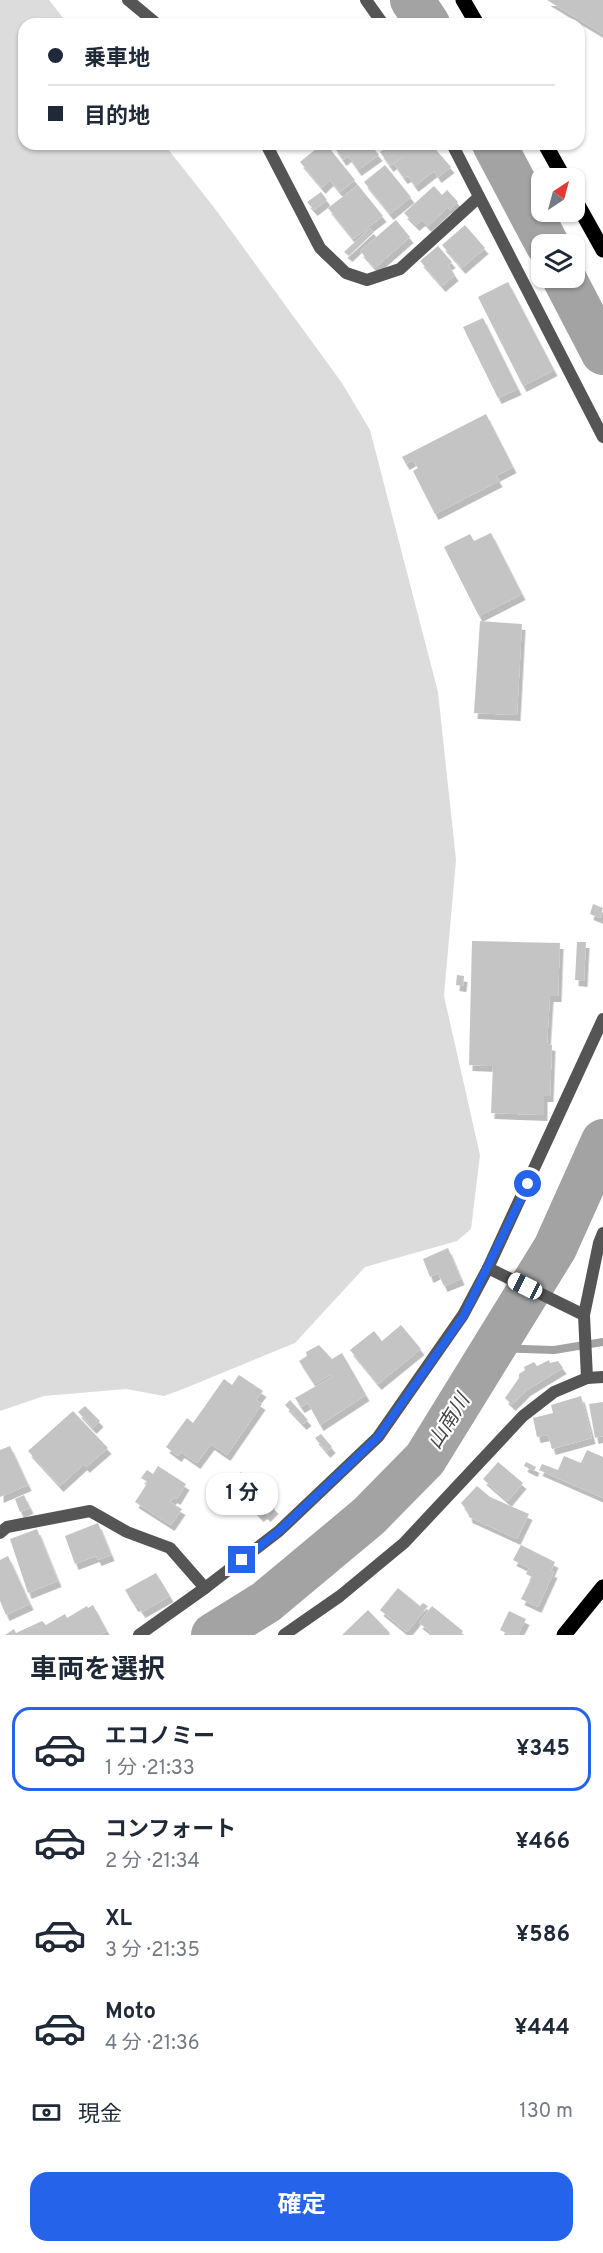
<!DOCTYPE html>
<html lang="ja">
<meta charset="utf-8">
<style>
:root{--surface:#fff;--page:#f2f2f3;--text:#1f2937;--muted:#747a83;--line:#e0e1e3;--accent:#2563eb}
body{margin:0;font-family:Overpass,"Noto Sans JP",sans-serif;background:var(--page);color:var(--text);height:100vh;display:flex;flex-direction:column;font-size:22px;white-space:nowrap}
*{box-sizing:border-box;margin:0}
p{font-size:20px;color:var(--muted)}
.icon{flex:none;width:33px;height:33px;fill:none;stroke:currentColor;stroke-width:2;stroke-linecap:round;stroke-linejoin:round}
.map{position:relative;height:1635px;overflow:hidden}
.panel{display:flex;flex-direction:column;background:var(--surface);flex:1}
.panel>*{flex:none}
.top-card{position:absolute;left:18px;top:18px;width:567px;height:132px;border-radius:18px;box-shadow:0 2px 4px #0004;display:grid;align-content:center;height:132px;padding:0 30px;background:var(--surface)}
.needle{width:39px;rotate:36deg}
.fabs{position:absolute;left:531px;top:168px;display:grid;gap:12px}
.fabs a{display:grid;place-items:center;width:54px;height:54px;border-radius:12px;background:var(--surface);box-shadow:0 2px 4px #0004;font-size:30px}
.end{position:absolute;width:27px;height:27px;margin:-14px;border:8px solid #2563eb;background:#fff;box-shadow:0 0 0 3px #fff}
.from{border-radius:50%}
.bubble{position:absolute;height:42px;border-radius:18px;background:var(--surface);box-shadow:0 2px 4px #0004;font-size:20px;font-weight:700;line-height:42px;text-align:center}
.car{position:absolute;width:18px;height:36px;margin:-18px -9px;border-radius:8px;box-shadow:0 0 4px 2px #0007;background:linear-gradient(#fff 24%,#345 0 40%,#fff 0 76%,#345 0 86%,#fff 0)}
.top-card b{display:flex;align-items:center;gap:21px;height:57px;font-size:22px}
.top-card b+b{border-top:2px solid var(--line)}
.top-card i{width:15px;height:15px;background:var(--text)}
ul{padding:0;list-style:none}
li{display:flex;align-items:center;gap:18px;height:84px;margin:0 12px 9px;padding:0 18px;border:3px solid transparent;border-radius:18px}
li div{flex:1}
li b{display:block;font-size:22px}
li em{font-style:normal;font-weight:700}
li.on{border-color:var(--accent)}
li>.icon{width:54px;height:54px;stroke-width:1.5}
h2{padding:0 30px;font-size:27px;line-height:72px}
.pay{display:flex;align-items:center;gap:15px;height:66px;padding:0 30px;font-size:22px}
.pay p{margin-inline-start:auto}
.button{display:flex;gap:12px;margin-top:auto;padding:12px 30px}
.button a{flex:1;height:69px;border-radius:18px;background:var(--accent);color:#fff;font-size:24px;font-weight:700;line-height:69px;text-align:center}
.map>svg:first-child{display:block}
.green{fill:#dcdcdc}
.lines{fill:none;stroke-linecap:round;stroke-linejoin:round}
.stream{stroke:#a3a3a3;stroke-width:8}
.river{stroke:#a3a3a3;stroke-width:44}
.building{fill:#c4c4c4;filter:url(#shadow)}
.street{stroke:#555;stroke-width:12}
.primary{stroke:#000;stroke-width:15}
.route{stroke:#2563eb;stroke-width:8}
.labels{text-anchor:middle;stroke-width:4.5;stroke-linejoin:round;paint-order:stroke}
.water-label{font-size:20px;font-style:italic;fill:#444;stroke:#fff}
</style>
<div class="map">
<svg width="603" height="1635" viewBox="0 0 603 1635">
<defs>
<filter id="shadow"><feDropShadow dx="3.5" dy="6" stdDeviation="0" flood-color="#0004"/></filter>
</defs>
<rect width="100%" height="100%" fill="#fff"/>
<polygon class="green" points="0,0 49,0 68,24 24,24 24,144 164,144 216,210 342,383 370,430 438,692 456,860 444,996 480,1155 471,1229 457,1241 365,1267 295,1343 183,1389 164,1396 126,1389 44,1396 0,1411"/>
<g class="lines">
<polyline class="stream" points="494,1348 554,1350 603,1342"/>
<g class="river">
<polyline points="412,0 428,24"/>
<polyline points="494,144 547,244"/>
<polyline points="564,278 603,353"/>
<polyline points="213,1635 266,1602 369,1516 425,1459 555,1248 603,1141"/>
</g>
</g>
<g class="building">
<polygon points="547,0 603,0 603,34"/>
<polygon points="322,144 326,144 355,180 340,192 330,180 322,188 300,162"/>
<polygon points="338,144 370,144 379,155 358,170 348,156 343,160 334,147"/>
<polygon points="391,144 431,144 451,167 438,177 434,171 415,186 408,176 404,178 394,164 406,154 390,166 380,152"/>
<polygon points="385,165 411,197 390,214 364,182"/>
<polygon points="358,185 383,216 353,239 328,208"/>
<polygon points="434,186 442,195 447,190 458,202 450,210 448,207 428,226 422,220 416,225 404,213"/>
<polygon points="321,192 327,200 314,210 307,202"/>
<polygon points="396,220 410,237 375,268 360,251"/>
<polygon points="465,225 485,248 462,268 442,245"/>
<polygon points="370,228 374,232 349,256 344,252"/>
<polygon points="438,246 452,262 448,265 455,275 442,286 420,261"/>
<polygon points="508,282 554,370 523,386 478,297"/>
<polygon points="483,318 518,389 498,398 463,327"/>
<polygon points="486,414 513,467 496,476 499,481 435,514 413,471 418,468 413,460 406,464 402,457"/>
<polygon points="491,533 522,594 479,616 444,547 470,534 474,541"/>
<polygon points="480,621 522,624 517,715 474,713"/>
<polygon points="593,904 603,908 600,918 590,914"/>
<polygon points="472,941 560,943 558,996 550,996 547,1044 552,1045 550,1096 544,1096 544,1115 491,1113 493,1066 469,1065"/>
<polygon points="577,942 586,942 584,981 575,980"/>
<polygon points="457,975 464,976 463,986 456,985"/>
<polygon points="448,1248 461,1279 444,1286 438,1273 430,1277 423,1259"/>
<polygon points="401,1325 421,1349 378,1384 350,1350 374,1331 382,1341"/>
<polygon points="319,1345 332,1359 342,1353 366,1395 320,1425 308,1403 301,1407 295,1398 332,1377 330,1375 314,1384 299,1361 307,1356 306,1352"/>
<polygon points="549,1360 550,1363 558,1361 563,1368 527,1390 512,1405 505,1398 519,1378 519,1374 525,1370 524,1367 534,1362 537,1366"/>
<polygon points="239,1375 263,1391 256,1400 262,1404 227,1455 211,1444 197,1463 181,1452 178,1456 166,1447 187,1418 193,1423 224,1379 232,1385"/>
<polygon points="581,1396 592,1438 552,1449 548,1435 537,1437 533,1418 553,1413 551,1405"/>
<polygon points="290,1400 308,1420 303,1424 285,1405"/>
<polygon points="603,1402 603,1436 595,1438 589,1404"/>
<polygon points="85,1406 100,1421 93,1428 78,1412"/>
<polygon points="73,1411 108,1448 86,1467 84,1464 60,1486 28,1451"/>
<polygon points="321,1434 332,1447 327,1452 315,1438"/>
<polygon points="10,1446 28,1485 0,1497 0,1450"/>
<polygon points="587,1450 603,1457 603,1498 539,1470 542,1464 558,1470 564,1456 581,1463"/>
<polygon points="498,1462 523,1483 508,1501 483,1479"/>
<polygon points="526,1462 536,1467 534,1471 524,1466"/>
<polygon points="158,1466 186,1484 177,1499 174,1497 170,1502 182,1509 171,1525 135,1502 148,1482 141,1478 147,1470 153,1474"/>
<polygon points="241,1472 275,1508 267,1516 264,1513 260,1516 229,1483"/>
<polygon points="477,1486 490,1497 529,1514 517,1539 469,1517 468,1512 461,1503"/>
<polygon points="24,1495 30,1508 20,1512 15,1499"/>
<polygon points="98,1523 111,1555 98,1560 96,1556 75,1564 65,1536"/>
<polygon points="37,1529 58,1581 28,1593 10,1539"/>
<polygon points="521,1545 555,1562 551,1571 554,1572 538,1607 521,1599 532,1577 526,1574 529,1568 513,1560"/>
<polygon points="8,1556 30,1604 6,1615 0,1601 0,1560"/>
<polygon points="156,1573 170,1596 142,1612 137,1605 135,1606 125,1590"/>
<polygon points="398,1588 420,1606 423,1603 428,1606 407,1632 380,1610"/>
<polygon points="93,1605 107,1631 100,1635 5,1635 14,1629 16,1633 42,1621 46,1625 65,1614 67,1618 87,1606 88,1608"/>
<polygon points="432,1606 463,1631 460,1635 429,1635 431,1632 419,1623"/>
<polygon points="368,1610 390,1633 388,1635 342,1635"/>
<polygon points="509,1611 526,1619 518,1635 510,1635 500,1630"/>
</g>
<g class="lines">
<g class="street">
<polyline points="128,0 157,24"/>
<polyline points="366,0 383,24"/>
<polyline points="266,144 320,248 346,273 367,280 400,269 479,197"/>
<polyline points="452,144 603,437"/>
<polyline points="488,1268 584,1315"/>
<polyline points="587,1378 603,1377"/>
<polyline points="0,1533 7,1527 90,1511 127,1532 170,1548 205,1588"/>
<polyline points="139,1635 205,1588 279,1531 378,1437 463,1315 488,1268 603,1019"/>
<polyline points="284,1635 340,1596 404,1543 523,1416 554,1392 587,1378 584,1315 599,1243 603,1233"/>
</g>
<g class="primary">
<polyline points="463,0 477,24"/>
<polyline points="545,144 564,178"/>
<polyline points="574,198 603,250"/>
<polyline points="564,1635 603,1587"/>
</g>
</g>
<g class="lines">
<polyline class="route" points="242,1560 279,1531 378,1437 464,1315 528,1184"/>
</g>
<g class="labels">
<g class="water-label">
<text transform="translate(448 1421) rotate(-58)" y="7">山南川</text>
</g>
</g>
</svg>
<div class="fabs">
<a><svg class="needle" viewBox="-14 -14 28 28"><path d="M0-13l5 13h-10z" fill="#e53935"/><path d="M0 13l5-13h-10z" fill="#747a83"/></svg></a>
<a><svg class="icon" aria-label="layers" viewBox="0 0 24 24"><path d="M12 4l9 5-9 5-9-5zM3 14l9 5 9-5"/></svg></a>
</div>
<i class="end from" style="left:528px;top:1184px"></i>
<i class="end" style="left:242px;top:1560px"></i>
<div class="bubble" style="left:206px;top:1473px;width:72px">1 分</div>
<i class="car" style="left:525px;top:1286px;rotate:297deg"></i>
<div class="top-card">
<b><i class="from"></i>乗車地</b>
<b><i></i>目的地</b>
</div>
</div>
<section class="panel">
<h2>車両を選択</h2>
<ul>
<li class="on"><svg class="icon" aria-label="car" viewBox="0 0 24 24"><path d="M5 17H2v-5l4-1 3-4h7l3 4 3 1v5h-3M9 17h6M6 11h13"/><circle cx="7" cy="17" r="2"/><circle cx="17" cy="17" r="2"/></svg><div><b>エコノミー</b><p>1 分 · 21:33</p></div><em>¥345</em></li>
<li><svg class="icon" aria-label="car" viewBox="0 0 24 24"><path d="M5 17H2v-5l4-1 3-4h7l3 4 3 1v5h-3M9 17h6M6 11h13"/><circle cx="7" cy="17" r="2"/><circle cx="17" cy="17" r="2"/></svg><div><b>コンフォート</b><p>2 分 · 21:34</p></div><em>¥466</em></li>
<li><svg class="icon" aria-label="car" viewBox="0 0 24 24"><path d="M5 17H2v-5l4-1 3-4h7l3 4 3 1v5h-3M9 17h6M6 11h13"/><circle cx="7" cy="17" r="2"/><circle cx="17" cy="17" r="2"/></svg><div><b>XL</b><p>3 分 · 21:35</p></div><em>¥586</em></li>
<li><svg class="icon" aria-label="car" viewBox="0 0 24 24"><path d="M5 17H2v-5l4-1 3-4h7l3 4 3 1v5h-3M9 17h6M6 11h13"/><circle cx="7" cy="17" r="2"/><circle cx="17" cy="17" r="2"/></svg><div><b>Moto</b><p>4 分 · 21:36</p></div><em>¥444</em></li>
</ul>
<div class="pay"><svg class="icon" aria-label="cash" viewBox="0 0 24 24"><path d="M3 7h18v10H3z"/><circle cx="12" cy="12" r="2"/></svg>現金<p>130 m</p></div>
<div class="button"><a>確定</a></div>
</section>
